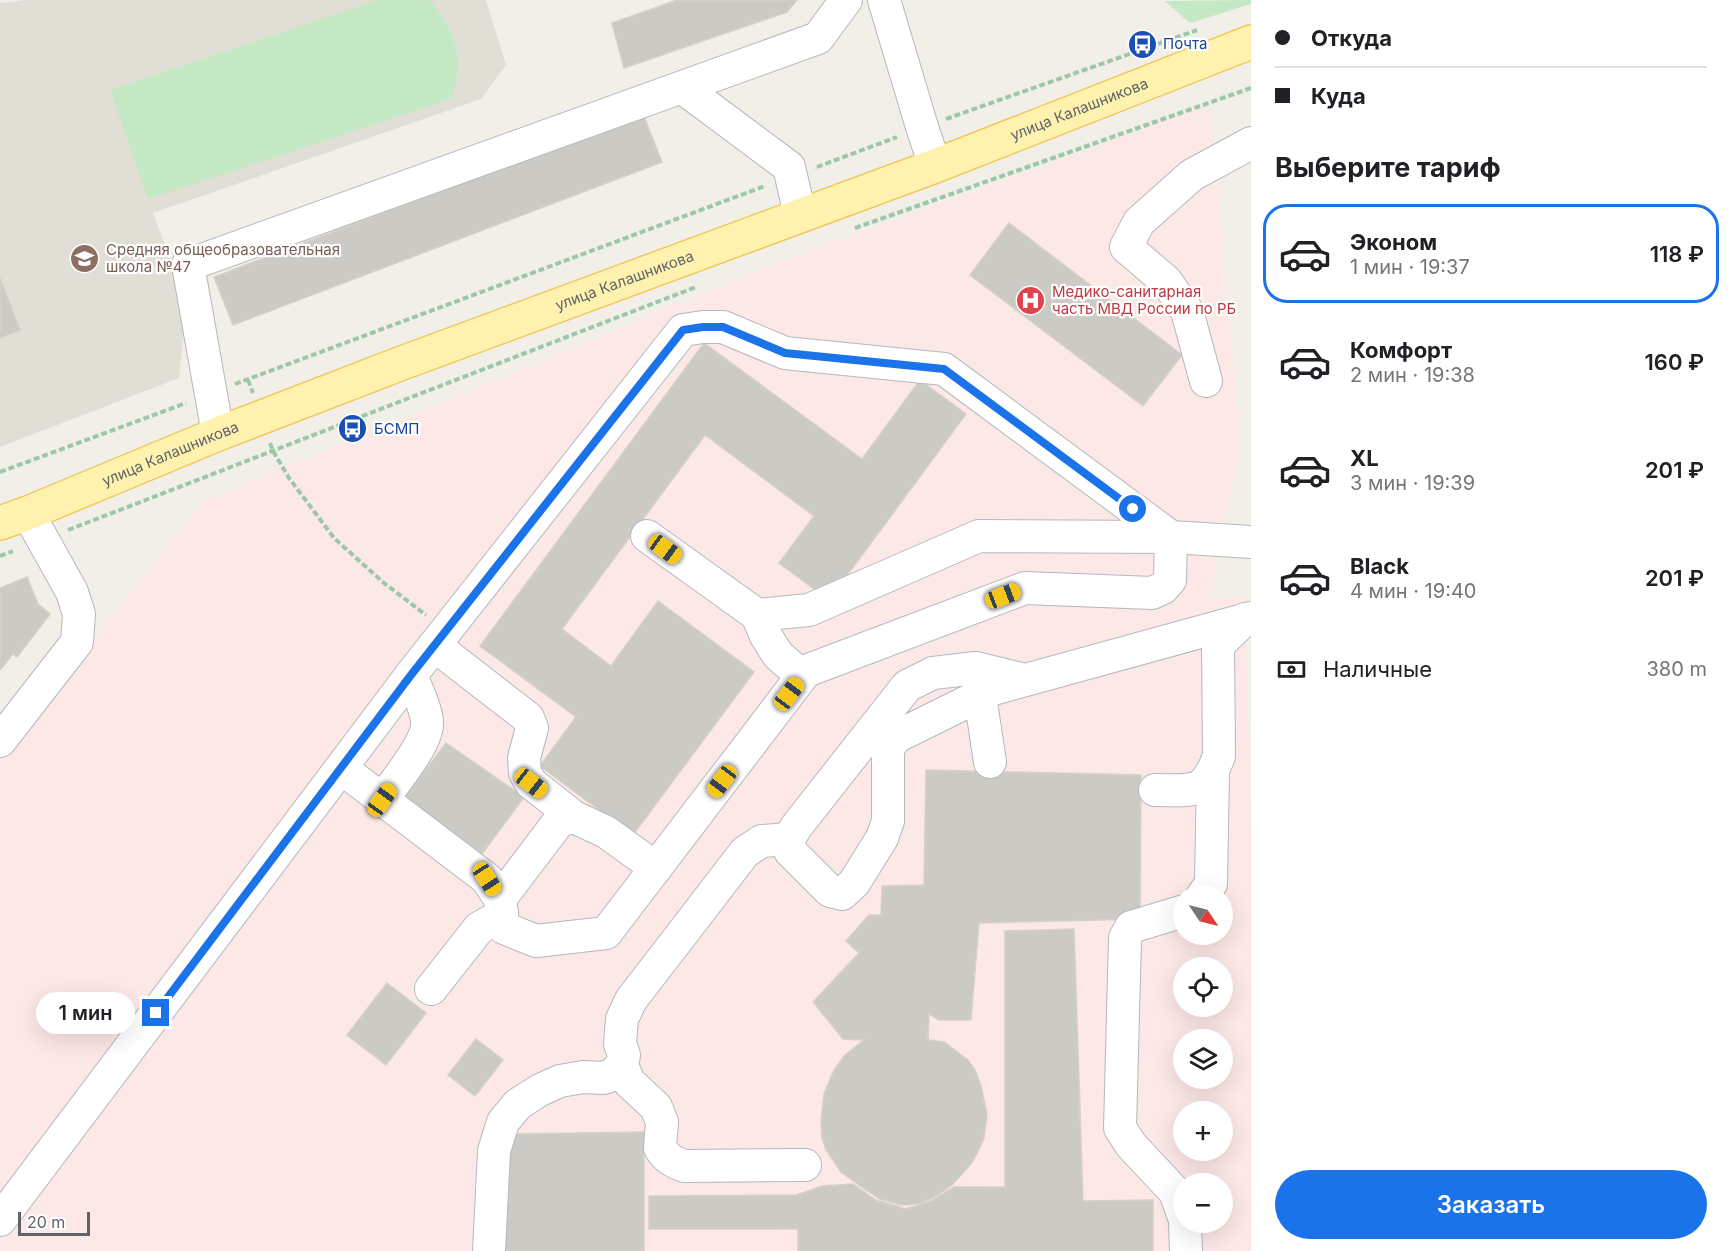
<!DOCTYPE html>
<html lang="ru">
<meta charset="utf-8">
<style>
:root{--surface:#fff;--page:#f2f2f2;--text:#202124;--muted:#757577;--line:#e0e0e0;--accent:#1a73e8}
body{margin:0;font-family:Inter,sans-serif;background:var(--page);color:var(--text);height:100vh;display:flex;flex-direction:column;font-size:22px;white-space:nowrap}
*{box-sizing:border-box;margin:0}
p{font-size:20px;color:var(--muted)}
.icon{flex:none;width:33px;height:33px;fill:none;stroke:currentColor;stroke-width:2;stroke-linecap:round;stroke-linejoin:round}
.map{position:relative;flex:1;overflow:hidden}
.side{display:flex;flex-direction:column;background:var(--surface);width:480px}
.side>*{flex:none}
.guide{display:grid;align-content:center;height:132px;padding:0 24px;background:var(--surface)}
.needle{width:39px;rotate:125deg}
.fabs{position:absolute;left:1173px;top:885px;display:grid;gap:12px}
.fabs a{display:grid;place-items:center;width:60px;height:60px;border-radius:50%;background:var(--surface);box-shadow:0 6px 24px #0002;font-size:30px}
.scale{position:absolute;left:18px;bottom:15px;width:72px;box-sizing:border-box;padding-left:6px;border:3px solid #5f6368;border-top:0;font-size:16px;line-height:21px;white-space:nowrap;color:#5f6368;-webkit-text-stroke:4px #fff;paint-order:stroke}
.end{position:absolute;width:27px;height:27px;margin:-14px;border:8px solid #1a73e8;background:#fff;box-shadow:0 0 0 3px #fff}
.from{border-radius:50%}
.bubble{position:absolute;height:42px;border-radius:21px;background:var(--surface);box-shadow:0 6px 24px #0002;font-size:20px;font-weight:600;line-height:42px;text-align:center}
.car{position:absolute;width:18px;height:36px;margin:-18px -9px;border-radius:8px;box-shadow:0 0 4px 2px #0007;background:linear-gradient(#f5c518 24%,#345 0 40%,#f5c518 0 76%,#345 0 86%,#f5c518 0)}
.guide b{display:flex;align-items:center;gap:21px;height:57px;font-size:22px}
.guide b+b{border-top:2px solid var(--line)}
.guide i{width:15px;height:15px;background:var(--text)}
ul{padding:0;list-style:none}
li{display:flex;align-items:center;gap:18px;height:99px;margin:0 12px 9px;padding:0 12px;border:3px solid transparent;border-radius:24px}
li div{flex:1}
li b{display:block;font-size:22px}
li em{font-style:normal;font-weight:600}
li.selected{border-color:var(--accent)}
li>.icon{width:54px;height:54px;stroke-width:1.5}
h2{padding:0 24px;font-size:27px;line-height:72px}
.pay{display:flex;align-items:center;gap:15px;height:66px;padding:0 24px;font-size:22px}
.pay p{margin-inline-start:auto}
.cta{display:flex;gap:12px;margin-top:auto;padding:12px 24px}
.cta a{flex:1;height:69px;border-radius:36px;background:var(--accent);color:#fff;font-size:24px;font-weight:600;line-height:69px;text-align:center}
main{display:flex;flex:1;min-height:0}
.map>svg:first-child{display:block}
.education{fill:#e1ded6}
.medical{fill:#fce8e6;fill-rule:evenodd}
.green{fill:#c5e8c5}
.building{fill:#cccac5;stroke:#d6d1c6;stroke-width:1.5}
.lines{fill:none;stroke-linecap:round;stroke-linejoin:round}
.minor-casing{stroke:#b5b8bc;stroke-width:34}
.major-casing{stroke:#f2c960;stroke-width:36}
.path{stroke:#9cc7a9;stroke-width:4;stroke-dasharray:6 3;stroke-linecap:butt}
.minor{stroke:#fff;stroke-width:32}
.major{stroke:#fff2af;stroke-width:33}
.route{stroke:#1a73e8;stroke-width:8}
.labels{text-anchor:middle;stroke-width:4.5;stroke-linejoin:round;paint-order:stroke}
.transit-label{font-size:15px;fill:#164399;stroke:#fff;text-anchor:start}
.street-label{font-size:15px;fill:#5f6368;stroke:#fff}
.education-label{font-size:15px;fill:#785e54;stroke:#fff;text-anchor:start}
.health-label{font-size:15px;fill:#be3a42;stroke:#fff;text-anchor:start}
</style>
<main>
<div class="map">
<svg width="1251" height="1251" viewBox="0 0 1251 1251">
<rect width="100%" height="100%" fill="#f1efe8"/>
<polygon class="education" points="25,0 486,0 506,65 481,99 153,213 187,304 179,378 0,447 0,3"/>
<path class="medical" d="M1210,105L1241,451L1220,531L1212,598L1245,599L1251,830V1251H0V758L204,501L776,263ZM1184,896H1222V934H1184ZM1184,968H1222V1006H1184ZM1184,1040H1222V1078H1184ZM1184,1112H1222V1150H1184ZM1184,1184H1222V1222H1184Z"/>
<g class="green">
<path d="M377,0H430C455,31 465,57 452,97L444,101L148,199L110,90Z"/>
<polygon points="1251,0 1251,4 1190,23 1165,1"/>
</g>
<g class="building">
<polygon points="677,0 797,0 787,12 624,68 612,23"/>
<polygon points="643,114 662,162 233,325 214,277"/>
<polygon points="1009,223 1182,355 1143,406 970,275"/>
<polygon points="0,278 20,330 0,338"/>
<polygon points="704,343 862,459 920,380 966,414 829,600 779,563 814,516 705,435 562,629 611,666 658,601 754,672 633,835 540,766 576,717 480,646"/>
<polygon points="27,577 38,604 50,614 17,657 13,654 0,670 0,588"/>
<polygon points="446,743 524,797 482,854 404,798"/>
<polygon points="926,770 1141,775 1140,919 979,923 971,1020 939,1020 929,1014 928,1040 944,1042 968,1060 975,1070 981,1086 987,1114 984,1138 978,1152 971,1164 952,1185 935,1197 918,1204 901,1205 880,1199 860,1186 841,1172 826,1150 822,1137 821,1122 824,1094 834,1070 845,1055 864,1040 843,1039 813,1002 859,953 846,941 869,915 881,915 882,886 924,885"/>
<polygon points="1074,929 1083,1201 1153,1200 1153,1251 798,1251 798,1229 649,1229 649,1196 797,1195 822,1186 853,1184 876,1200 906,1209 931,1201 954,1187 1005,1187 1005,931"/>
<polygon points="387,983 426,1013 386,1065 347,1035"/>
<polygon points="476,1039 503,1060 475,1096 448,1075"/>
<polygon points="644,1132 644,1251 504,1251 504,1134"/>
</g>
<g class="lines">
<defs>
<g id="minor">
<polyline points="884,0 922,127 935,166"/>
<polyline points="683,88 789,167 800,215"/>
<polyline points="1206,381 1187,311 1166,281 1126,247 1139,222 1192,175 1251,143"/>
<polyline points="218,434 188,265 818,38 846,0"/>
<polyline points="757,615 766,636 778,655 802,676"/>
<polyline points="434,645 528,718 532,728 524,758 525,773 531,783 574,817"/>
<polyline points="1025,680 976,668 933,673 907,686 796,827 789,839 790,851 830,891 842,894 854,883 882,838 888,821 888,748 896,737 993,689 1251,618"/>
<polyline points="980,696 990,762"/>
<polyline points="0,741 77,642 79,614 72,592 28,513"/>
<polyline points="341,768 487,879 500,899 504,928 536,941 606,933 806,671 1025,588 1152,593 1163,588 1170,580 1171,537 979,536 809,610 757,615 647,536"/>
<path d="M1155,790C1193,790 1204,796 1219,756L1218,645L1245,619"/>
<path d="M382,800C394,783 427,744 427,724C428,712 415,686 411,675"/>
<polyline points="1202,896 1211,884 1213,772"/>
<polyline points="500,899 560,820 574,817 606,832 656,868"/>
<polyline points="1184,911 1131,927 1125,938 1120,1128 1131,1145 1175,1192 1184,1217"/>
<polyline points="431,989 479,928 502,915"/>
<path d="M622,1065L629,1082L656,1107L662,1122L660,1148C666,1158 673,1162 684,1166L805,1165"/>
<polyline points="0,1220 411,675 683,330 703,327 723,327 785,353 944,369 1171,537 1251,542"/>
<polyline points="1185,1222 1186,1251"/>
<polyline points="489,1251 494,1151 503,1122 518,1104 540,1090 560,1081 583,1077 603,1078 612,1075 622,1065 624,1055 620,1044 622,1019 631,1000 745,852 762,841 789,839"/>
</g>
<g id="major">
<path id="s1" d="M0,523L28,513L218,434L402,363L935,166L1251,42"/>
</g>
</defs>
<use href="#minor" class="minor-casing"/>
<use href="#major" class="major-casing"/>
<g class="path">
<polyline points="946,119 1197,30"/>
<polyline points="817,167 897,137"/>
<polyline points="855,228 1251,88"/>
<polyline points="248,380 253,393"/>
<polyline points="235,384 765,186"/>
<polyline points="270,443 273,451 289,478 334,538 384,583 426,615"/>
<polyline points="0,472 186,403"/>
<polyline points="68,530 696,287"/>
<polyline points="0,556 13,551"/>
</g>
<use href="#minor" class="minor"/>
<use href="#major" class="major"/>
</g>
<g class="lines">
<polyline class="route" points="156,1013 411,675 683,330 703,327 723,327 785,353 944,369 1133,509"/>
</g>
<defs>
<symbol id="bus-disc" viewBox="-11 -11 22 22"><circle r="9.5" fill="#1a4fb4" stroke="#fff"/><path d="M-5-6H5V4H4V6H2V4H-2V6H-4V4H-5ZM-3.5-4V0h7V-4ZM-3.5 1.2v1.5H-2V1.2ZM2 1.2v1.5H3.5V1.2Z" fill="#fff"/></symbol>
<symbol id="school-disc" viewBox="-11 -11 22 22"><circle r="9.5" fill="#8d6e63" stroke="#fff"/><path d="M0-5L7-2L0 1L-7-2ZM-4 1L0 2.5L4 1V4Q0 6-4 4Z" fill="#fff"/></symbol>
<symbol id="hospital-disc" viewBox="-11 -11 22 22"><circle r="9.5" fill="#e0444e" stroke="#fff"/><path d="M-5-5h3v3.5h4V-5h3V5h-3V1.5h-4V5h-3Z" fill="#fff"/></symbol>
</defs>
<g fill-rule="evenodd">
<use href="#bus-disc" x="1126" y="28" width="33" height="33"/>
<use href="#school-disc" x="68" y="242" width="33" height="33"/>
<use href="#hospital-disc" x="1014" y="284" width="33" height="33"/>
<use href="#bus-disc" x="336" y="412" width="33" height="33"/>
</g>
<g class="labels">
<g class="transit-label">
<text x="1163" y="49">Почта</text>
<text x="374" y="434">БСМП</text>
</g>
<g class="street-label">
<text dy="5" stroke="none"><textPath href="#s1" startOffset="1156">улица Калашникова</textPath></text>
<text dy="5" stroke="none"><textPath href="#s1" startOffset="670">улица Калашникова</textPath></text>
<text dy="5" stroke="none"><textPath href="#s1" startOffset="184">улица Калашникова</textPath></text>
</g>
<g class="education-label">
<text x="106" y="255">Средняя общеобразовательная<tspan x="106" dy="17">школа №47</tspan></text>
</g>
<g class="health-label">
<text x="1052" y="297">Медико-санитарная<tspan x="1052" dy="17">часть МВД России по РБ</tspan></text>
</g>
</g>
</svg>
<div class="fabs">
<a><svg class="needle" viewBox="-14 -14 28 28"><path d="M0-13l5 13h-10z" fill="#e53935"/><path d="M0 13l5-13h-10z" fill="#757577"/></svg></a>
<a><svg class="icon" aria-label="locate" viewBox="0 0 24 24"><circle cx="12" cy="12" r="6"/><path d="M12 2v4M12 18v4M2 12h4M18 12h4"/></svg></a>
<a><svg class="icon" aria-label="layers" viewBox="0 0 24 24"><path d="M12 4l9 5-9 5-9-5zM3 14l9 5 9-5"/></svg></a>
<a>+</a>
<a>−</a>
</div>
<div class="scale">20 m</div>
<i class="end from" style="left:1133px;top:509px"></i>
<i class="end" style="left:156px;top:1013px"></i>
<div class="bubble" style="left:36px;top:992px;width:99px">1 мин</div>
<i class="car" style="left:665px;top:549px;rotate:126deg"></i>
<i class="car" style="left:1003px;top:596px;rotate:69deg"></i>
<i class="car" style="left:789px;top:694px;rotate:37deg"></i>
<i class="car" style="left:722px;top:781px;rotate:217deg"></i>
<i class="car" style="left:531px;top:783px;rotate:128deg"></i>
<i class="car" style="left:382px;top:800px;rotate:36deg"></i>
<i class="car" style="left:487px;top:879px;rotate:147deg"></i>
</div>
<section class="side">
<div class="guide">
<b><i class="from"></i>Откуда</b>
<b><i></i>Куда</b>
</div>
<h2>Выберите тариф</h2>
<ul>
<li class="selected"><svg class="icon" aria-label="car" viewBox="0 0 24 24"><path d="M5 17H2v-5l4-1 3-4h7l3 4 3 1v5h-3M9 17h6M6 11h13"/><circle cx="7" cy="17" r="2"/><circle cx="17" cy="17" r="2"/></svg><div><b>Эконом</b><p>1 мин · 19:37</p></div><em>118 ₽</em></li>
<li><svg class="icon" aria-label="car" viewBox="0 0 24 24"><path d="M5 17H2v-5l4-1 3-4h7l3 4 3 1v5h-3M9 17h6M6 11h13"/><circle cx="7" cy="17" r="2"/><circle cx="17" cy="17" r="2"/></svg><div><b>Комфорт</b><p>2 мин · 19:38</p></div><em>160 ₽</em></li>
<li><svg class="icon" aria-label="car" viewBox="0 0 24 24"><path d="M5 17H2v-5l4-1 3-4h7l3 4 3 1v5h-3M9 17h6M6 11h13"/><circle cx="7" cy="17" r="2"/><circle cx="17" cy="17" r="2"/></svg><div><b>XL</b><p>3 мин · 19:39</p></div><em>201 ₽</em></li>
<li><svg class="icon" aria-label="car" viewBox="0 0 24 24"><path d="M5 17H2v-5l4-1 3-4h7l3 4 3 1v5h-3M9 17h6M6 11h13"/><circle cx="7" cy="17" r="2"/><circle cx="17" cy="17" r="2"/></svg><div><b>Black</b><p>4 мин · 19:40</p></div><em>201 ₽</em></li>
</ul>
<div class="pay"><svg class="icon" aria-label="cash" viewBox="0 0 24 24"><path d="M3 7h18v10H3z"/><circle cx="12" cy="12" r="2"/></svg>Наличные<p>380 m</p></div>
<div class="cta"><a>Заказать</a></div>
</section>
</main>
